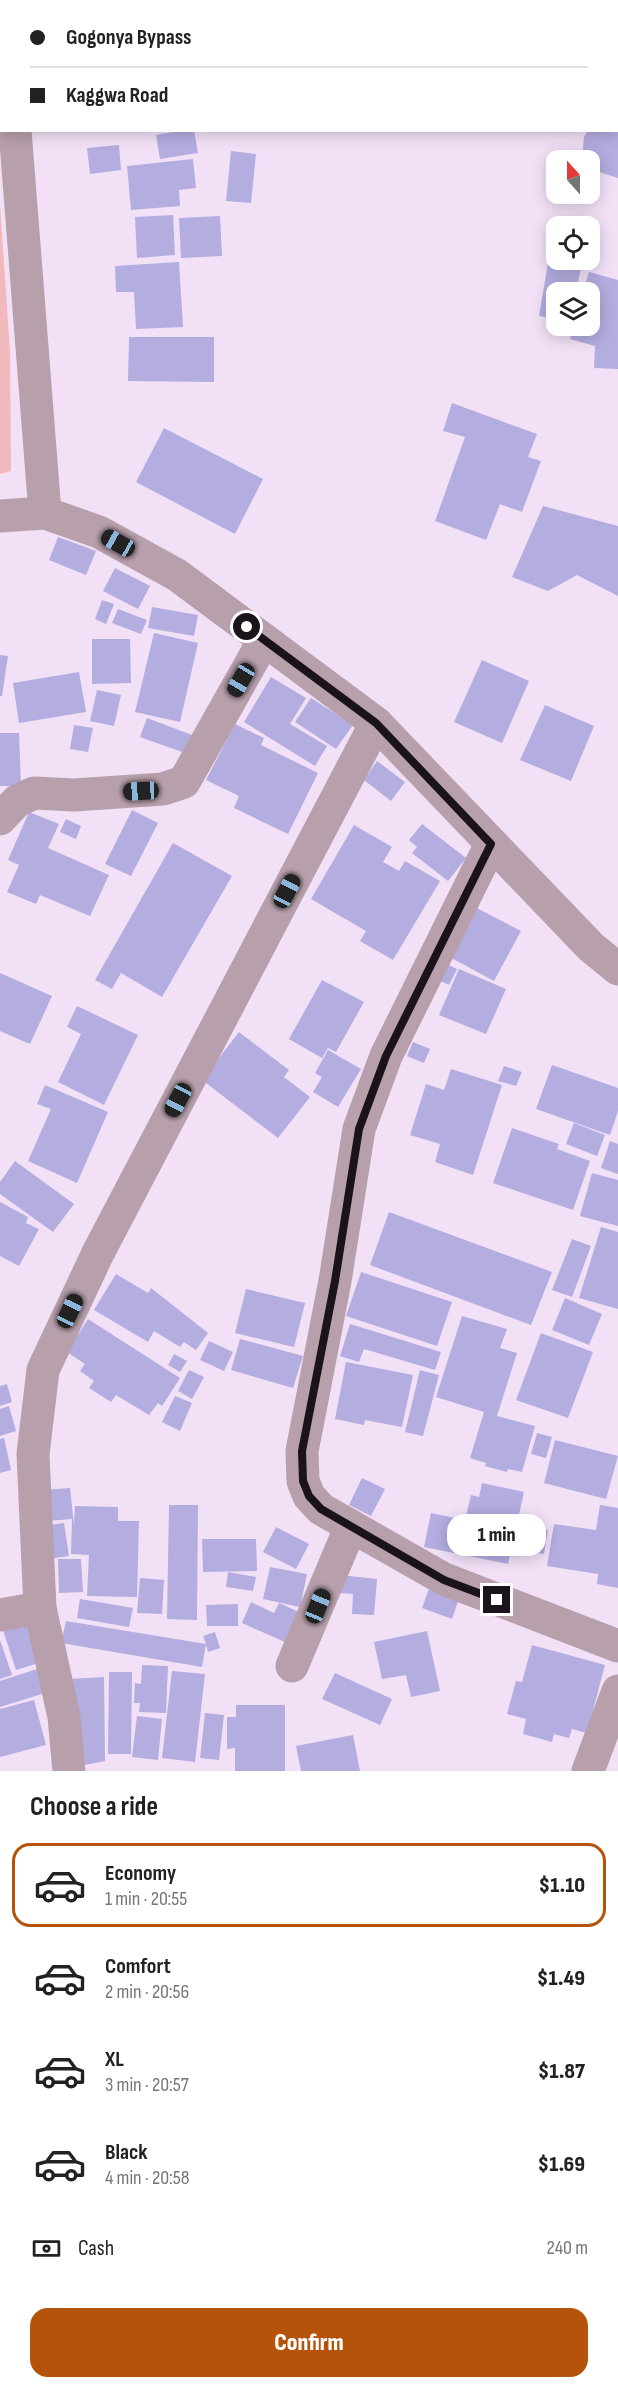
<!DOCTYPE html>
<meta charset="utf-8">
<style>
:root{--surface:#fff;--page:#f2f2f2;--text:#222;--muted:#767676;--line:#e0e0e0;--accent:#b45309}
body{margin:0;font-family:"Sofia Sans Condensed",sans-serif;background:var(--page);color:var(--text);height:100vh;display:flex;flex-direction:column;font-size:22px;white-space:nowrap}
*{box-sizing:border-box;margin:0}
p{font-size:20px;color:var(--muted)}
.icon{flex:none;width:33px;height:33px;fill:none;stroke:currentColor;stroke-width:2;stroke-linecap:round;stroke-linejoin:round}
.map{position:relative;height:1771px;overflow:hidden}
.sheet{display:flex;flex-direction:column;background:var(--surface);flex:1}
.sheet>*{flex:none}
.guide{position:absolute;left:0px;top:0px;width:618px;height:132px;box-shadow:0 3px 15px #0003;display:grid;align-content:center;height:132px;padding:0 30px;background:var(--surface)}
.needle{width:39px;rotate:339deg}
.buttons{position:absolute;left:546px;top:150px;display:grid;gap:12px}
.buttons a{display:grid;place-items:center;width:54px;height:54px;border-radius:12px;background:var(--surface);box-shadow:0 3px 15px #0003;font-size:30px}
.end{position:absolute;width:27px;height:27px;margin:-14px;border:8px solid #1a131b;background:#fff;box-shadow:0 0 0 3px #fff}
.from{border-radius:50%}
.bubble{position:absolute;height:42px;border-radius:18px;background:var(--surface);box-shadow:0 3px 15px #0003;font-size:20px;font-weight:800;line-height:42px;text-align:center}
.car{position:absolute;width:18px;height:36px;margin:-18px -9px;border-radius:8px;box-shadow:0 0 4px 2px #0007;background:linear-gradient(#222 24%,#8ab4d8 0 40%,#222 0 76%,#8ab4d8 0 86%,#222 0)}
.guide b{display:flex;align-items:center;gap:21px;height:57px;font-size:22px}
.guide b+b{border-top:2px solid var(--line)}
.guide i{width:15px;height:15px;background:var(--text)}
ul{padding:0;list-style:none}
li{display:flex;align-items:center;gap:18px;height:84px;margin:0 12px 9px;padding:0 18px;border:3px solid transparent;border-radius:18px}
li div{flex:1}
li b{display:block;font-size:22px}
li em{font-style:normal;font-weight:800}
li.on{border-color:var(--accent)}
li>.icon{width:54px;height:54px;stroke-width:1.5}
h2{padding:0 30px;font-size:27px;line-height:72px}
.pay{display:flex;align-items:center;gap:15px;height:66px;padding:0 30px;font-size:22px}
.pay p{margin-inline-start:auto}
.cta{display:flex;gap:12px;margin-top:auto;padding:12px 30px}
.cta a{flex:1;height:69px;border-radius:18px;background:var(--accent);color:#fff;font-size:24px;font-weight:800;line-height:69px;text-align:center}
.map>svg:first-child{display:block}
.green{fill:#f2b9bd}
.building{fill:#b3ade0}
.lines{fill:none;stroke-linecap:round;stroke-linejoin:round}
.minor{stroke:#b79fab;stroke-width:33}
.route{stroke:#1a131b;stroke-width:8}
</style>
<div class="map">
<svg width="618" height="1771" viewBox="0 0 618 1771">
<rect width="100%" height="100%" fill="#f2e0f7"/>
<polygon class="green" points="0,204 10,351 11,471 0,474"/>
<g class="building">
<polygon points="184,130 194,130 198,153 160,159 156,135"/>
<polygon points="588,130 618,130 618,178 590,169 590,160 582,160 584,137"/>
<polygon points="119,145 121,170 90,174 87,148"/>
<polygon points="231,151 256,154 251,203 226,201"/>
<polygon points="193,159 196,188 179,190 180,206 131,210 127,166"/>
<polygon points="173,215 175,255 137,258 135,217"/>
<polygon points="220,216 222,256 181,258 179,218"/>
<polygon points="549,257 582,263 576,292 556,292 556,319 539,316"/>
<polygon points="179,262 183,327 136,329 134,292 116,292 115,266"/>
<polygon points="589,272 618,280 618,369 594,368 595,346 570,339 574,326 590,326 590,292 583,292"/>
<polygon points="129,337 214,337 214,382 128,381"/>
<polygon points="452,403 537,434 528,457 541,461 522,512 500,504 486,540 435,521 465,437 443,431"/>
<polygon points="164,428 263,479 235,534 136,482"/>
<polygon points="543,506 618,526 618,596 577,575 548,591 512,577"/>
<polygon points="58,537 96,551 86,575 49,560"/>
<polygon points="115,568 150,586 138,609 103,591"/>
<polygon points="102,600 114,604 106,624 95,619"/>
<polygon points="152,607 198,615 194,636 148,628"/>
<polygon points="118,609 147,620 141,634 112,623"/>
<polygon points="154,633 198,643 180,722 135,712"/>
<polygon points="92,639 130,639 131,683 92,684"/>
<polygon points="0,655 8,656 2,696 0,696"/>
<polygon points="482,660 529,681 502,743 454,722"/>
<polygon points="79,672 86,712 19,723 13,683"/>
<polygon points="271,677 306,698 290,724 327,746 315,766 244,722"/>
<polygon points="97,690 121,695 114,726 90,721"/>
<polygon points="311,698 353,725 336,749 295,722"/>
<polygon points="545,705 594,726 571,781 520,760"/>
<polygon points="147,718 192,735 185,753 140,737"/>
<polygon points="235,724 264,738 261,745 318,773 288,834 234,808 239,796 206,780"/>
<polygon points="74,725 93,728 88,752 70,749"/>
<polygon points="0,733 19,733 21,786 0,786"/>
<polygon points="377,761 405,782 391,801 364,780"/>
<polygon points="132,810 158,823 131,876 105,864"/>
<polygon points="29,812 59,824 48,848 109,875 90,916 40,895 36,904 7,892 19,865 8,860"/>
<polygon points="66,819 81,826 76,839 60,832"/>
<polygon points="422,824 466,858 448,881 412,853 417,847 409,840"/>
<polygon points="354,825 392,847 383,862 399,871 405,861 440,881 393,960 360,941 366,931 311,899"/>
<polygon points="173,843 232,876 162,997 121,973 112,989 95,980"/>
<polygon points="471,905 521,931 494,981 444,954"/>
<polygon points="440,961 457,969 449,985 432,977"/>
<polygon points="459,969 506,989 486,1034 439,1015"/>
<polygon points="0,973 52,996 30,1044 0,1031"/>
<polygon points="322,980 364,1002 336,1052 328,1048 322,1058 289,1039"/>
<polygon points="77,1006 138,1035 104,1105 58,1082 81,1034 67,1027"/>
<polygon points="239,1032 289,1070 284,1077 310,1097 278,1138 202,1080"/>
<polygon points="413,1042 430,1049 424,1063 407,1056"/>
<polygon points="328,1050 361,1069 338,1107 313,1092 322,1077 315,1073"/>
<polygon points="552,1065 618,1088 618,1111 610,1135 536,1109"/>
<polygon points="504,1066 522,1072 516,1086 498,1081"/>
<polygon points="451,1069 502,1085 473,1175 435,1162 440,1144 410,1135 426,1084 444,1090"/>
<polygon points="45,1085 108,1112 77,1183 28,1161 51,1109 37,1104"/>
<polygon points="574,1123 605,1135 597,1156 566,1144"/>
<polygon points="512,1128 559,1144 557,1149 590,1161 573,1210 493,1183"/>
<polygon points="610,1141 618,1144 618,1174 601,1168"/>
<polygon points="15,1161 74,1204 53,1232 0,1194 0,1182"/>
<polygon points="592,1173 618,1180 618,1226 580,1216"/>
<polygon points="0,1202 28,1217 26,1223 39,1229 19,1266 0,1256"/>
<polygon points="389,1212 552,1272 531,1325 370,1265"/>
<polygon points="601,1227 618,1232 618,1309 579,1298"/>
<polygon points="572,1239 591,1246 572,1297 552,1290"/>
<polygon points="361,1272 452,1302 437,1346 346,1316"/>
<polygon points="116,1274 148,1293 151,1288 208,1333 196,1350 184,1342 180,1347 154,1331 148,1342 94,1310"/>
<polygon points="246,1289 305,1303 294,1347 235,1333"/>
<polygon points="565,1298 602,1314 589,1345 552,1330"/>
<polygon points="462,1316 507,1329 500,1348 517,1353 497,1416 535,1426 522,1472 508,1469 507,1472 485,1466 486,1463 470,1458 484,1412 436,1397"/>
<polygon points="88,1319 180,1378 162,1406 158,1403 149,1415 116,1395 111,1402 89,1388 94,1381 80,1371 85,1364 67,1352"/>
<polygon points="350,1324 441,1352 435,1370 364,1349 359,1362 340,1356"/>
<polygon points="541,1333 593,1352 568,1418 516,1400"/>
<polygon points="240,1339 303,1356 293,1388 231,1370"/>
<polygon points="209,1341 233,1352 224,1371 200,1360"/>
<polygon points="174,1354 187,1361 180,1372 168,1365"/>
<polygon points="346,1362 413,1375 402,1427 365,1420 364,1425 335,1419"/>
<polygon points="189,1370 204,1377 192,1399 178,1391"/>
<polygon points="420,1370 439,1375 423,1436 405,1432"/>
<polygon points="7,1384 12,1402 0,1406 0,1386"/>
<polygon points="175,1396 192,1403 180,1431 162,1422"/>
<polygon points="9,1406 16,1431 0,1436 0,1409"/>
<polygon points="537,1433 552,1437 546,1458 531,1454"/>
<polygon points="4,1438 11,1470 0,1473 0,1439"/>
<polygon points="555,1440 618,1456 606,1499 544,1483"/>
<polygon points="362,1478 385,1489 371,1516 349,1505"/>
<polygon points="482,1483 524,1492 508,1564 424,1547 431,1513 473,1522 474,1518 466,1516 471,1495 479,1497"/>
<polygon points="70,1488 74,1525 75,1506 118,1507 118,1521 139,1521 137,1597 87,1596 89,1555 71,1554 72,1519 48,1521 44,1490"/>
<polygon points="169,1505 198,1505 197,1620 167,1619"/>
<polygon points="600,1505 618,1508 618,1588 597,1584 598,1574 547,1566 554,1524 596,1530"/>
<polygon points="64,1523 69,1556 47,1559 42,1526"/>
<polygon points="276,1527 309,1544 296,1569 263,1552"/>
<polygon points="530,1527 548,1530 544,1554 526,1551"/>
<polygon points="202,1539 256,1539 257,1571 203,1572"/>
<polygon points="58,1559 81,1559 83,1592 59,1593"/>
<polygon points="270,1567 307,1574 300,1607 263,1599"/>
<polygon points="228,1572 256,1577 253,1591 226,1587"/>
<polygon points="340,1575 377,1579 374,1615 352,1614 353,1594 339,1593"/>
<polygon points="140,1578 164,1580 162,1614 137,1613"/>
<polygon points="430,1586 460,1596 452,1619 422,1608"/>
<polygon points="80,1599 133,1608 129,1627 77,1618"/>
<polygon points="251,1602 274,1613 279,1603 301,1613 287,1643 242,1623"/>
<polygon points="238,1604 238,1626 207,1626 206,1605"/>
<polygon points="27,1613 42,1662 16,1670 0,1621"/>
<polygon points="66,1621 206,1644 203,1636 215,1632 220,1648 208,1652 206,1644 202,1667 61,1643"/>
<polygon points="427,1631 440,1691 411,1697 406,1675 382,1679 374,1642"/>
<polygon points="0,1640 12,1675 0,1679"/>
<polygon points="532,1645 605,1665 587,1733 572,1729 569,1738 554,1734 552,1742 523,1734 526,1719 507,1714 516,1681 522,1682"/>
<polygon points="142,1665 168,1666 166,1713 139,1712 140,1703 134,1703 135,1683 141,1684"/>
<polygon points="37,1669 45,1693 0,1707 0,1681"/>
<polygon points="172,1671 205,1674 195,1762 162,1758"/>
<polygon points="109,1672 132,1672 131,1754 108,1754"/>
<polygon points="335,1673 392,1699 380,1725 322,1699"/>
<polygon points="104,1677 105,1761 84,1765 70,1679"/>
<polygon points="34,1700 46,1745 0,1757 0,1709"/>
<polygon points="236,1705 285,1705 285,1771 235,1771 235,1748 227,1749 227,1717 236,1717"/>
<polygon points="205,1713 224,1715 219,1760 200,1758"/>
<polygon points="137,1716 162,1719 158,1760 132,1757"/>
<polygon points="353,1735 360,1771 301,1771 296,1746"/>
</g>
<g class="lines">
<g class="minor">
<polyline points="2,0 3,2"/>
<polyline points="0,67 2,67"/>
<polyline points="15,130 45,513"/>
<polyline points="0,516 45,513 99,532 177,575 376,723 591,947 618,969"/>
<polyline points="0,819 17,801 34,793 74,795 163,789 184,782 264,640"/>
<polyline points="491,844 386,1056 359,1129 335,1281 302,1451 303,1481 309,1496 321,1509 444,1579 618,1646"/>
<polyline points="0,1615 40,1608"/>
<polyline points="292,1666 351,1526"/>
<polyline points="69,1771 64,1717 40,1608 33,1454 43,1370 98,1253 376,723"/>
<polyline points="588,1771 618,1691"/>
</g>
</g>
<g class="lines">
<polyline class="route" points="247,627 376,723 491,844 386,1056 359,1129 335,1281 302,1451 303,1481 309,1496 321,1509 444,1580 497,1600"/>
</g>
</svg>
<div class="buttons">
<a><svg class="needle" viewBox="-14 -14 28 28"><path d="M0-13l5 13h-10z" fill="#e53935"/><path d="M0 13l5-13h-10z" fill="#767676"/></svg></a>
<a><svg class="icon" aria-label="locate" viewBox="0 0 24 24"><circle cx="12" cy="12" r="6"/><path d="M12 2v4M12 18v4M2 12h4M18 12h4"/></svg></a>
<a><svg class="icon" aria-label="layers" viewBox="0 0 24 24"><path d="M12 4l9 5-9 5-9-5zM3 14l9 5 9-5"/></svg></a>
</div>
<i class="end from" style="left:247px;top:627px"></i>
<i class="end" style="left:497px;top:1600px"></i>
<div class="bubble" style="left:447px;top:1514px;width:99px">1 min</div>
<i class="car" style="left:118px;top:543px;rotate:299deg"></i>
<i class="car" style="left:241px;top:680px;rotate:210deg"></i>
<i class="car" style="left:141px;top:791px;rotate:267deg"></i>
<i class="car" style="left:287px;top:891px;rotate:28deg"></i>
<i class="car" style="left:178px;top:1100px;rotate:208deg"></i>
<i class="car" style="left:70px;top:1311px;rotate:25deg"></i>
<i class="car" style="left:318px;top:1606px;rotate:22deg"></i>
<div class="guide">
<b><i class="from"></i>Gogonya Bypass</b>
<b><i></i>Kaggwa Road</b>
</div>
</div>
<section class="sheet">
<h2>Choose a ride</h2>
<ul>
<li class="on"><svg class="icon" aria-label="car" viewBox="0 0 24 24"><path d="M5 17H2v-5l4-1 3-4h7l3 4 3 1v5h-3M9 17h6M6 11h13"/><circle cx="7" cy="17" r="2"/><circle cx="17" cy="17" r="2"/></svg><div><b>Economy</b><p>1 min · 20:55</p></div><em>$1.10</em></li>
<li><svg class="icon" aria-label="car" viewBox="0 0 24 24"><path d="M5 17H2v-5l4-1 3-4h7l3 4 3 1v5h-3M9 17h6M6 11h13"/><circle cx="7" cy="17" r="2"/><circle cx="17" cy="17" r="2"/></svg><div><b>Comfort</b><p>2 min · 20:56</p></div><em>$1.49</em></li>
<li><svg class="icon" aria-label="car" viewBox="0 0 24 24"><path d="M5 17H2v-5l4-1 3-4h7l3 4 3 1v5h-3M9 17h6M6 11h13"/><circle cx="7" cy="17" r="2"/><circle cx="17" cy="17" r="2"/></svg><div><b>XL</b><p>3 min · 20:57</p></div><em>$1.87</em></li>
<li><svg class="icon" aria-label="car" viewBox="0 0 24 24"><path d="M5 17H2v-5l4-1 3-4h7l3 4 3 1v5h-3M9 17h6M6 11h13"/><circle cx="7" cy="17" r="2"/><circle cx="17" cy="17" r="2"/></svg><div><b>Black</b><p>4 min · 20:58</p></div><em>$1.69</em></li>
</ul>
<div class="pay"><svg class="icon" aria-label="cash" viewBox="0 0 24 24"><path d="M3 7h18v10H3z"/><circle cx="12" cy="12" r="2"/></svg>Cash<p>240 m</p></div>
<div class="cta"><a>Confirm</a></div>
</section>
